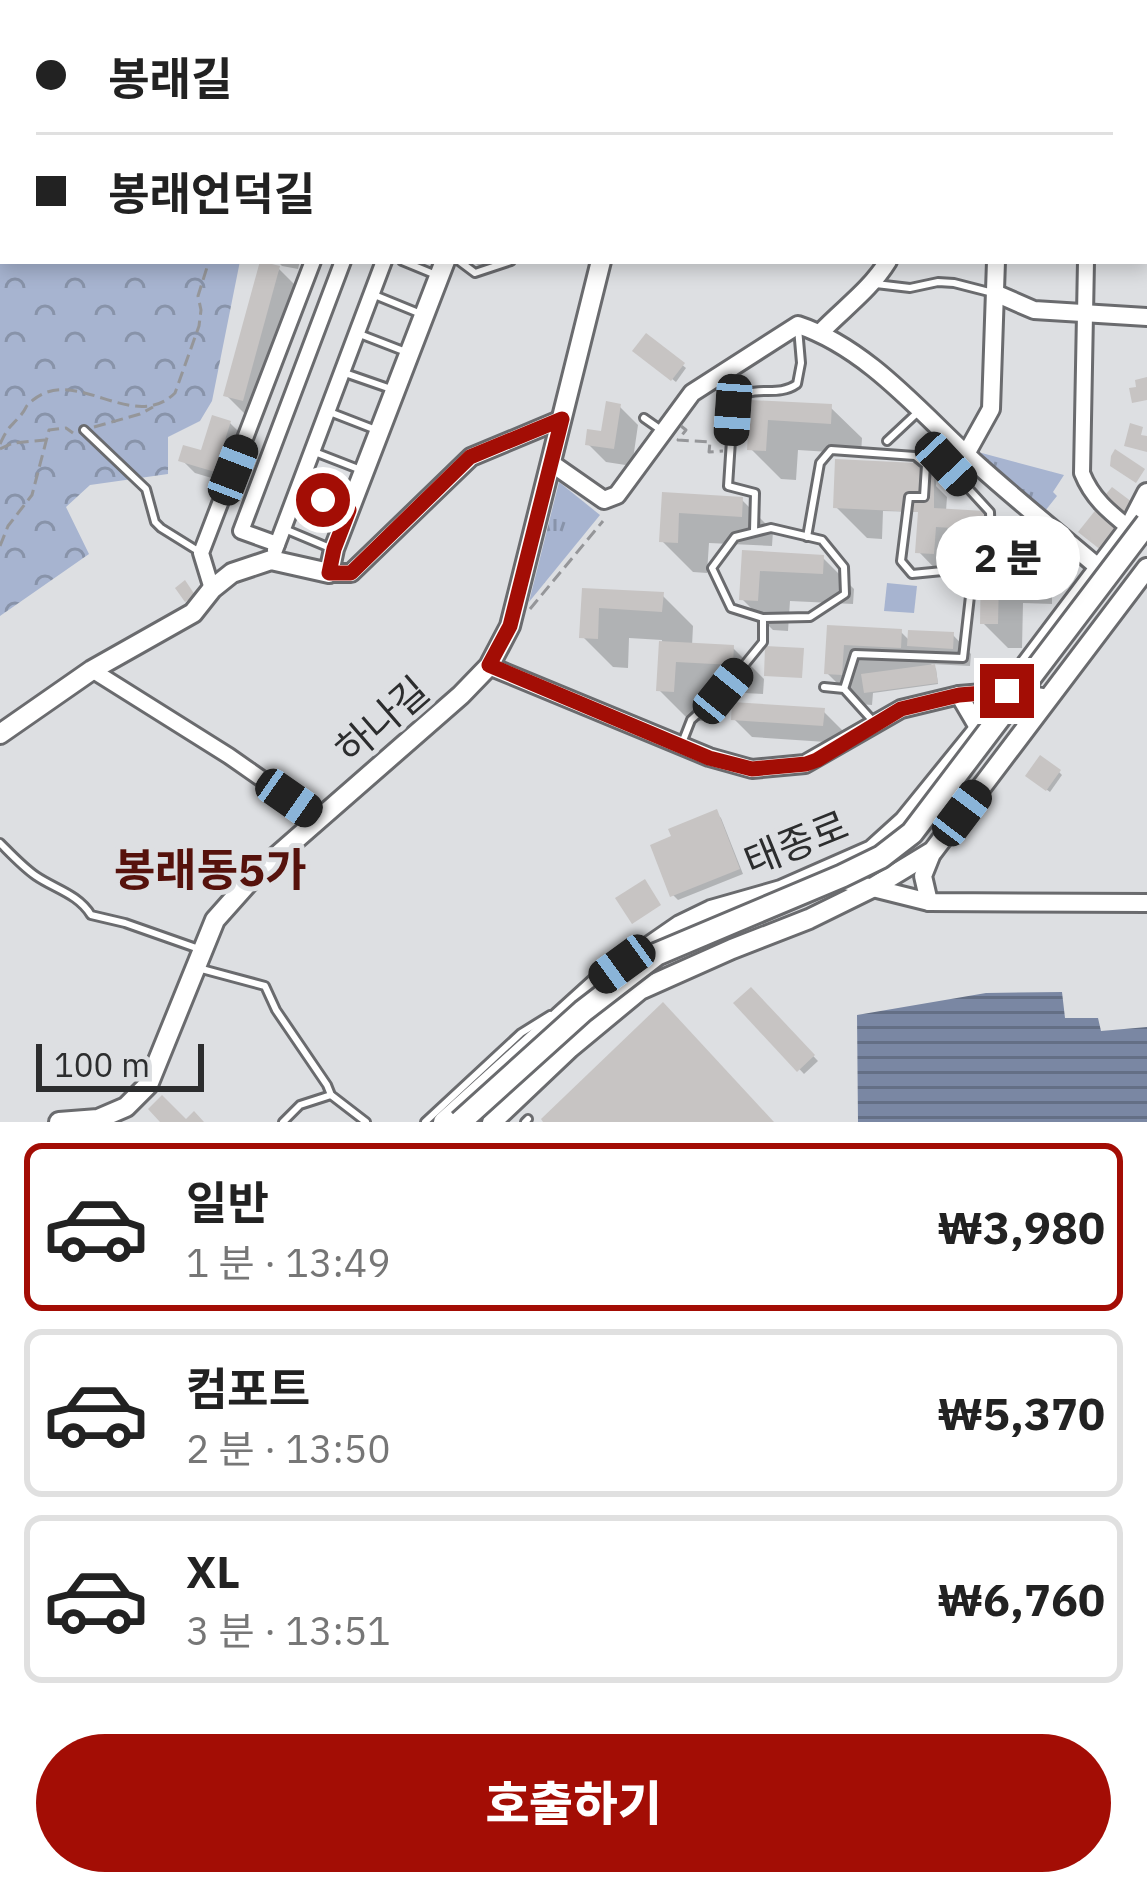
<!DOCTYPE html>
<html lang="ko">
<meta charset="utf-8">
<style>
:root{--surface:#fff;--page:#f6f6f6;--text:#222;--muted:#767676;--line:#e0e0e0;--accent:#a30d05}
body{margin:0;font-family:"IBM Plex Sans","Noto Sans KR",sans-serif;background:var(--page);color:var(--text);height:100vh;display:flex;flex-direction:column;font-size:45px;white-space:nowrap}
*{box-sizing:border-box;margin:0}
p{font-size:39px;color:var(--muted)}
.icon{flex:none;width:66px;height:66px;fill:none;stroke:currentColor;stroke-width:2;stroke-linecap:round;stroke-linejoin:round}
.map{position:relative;height:1122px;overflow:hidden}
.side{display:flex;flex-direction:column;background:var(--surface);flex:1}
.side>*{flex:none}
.guide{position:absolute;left:0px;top:0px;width:1149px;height:264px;box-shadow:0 6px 18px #0003;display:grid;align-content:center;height:264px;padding:0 36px;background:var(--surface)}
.scale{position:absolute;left:36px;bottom:30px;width:168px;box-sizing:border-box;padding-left:12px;border:6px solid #2c2d2e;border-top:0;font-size:33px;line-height:42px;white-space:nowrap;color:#2c2d2e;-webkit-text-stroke:9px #dddfe2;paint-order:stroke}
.end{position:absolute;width:54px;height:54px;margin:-27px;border:15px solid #a30d05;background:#fff;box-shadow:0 0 0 6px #fff}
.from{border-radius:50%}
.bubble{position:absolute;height:84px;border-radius:42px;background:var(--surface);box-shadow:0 6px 18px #0003;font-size:39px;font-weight:800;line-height:84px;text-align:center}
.car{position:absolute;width:36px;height:72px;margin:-36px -18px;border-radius:15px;box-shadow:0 0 9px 3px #0007;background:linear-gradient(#222 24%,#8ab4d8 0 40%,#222 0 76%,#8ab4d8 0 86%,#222 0)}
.guide b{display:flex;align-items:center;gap:42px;height:114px;font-size:45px}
.guide b+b{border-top:3px solid var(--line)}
.guide i{width:30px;height:30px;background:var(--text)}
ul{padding:21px 0 0;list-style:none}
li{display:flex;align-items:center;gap:36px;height:168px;margin:0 24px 18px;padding:0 12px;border:6px solid var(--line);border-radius:18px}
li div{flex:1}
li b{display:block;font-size:45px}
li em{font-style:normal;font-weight:800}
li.on{border-color:var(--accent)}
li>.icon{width:108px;height:108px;stroke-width:1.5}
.button{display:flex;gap:24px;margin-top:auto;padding:24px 36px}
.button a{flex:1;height:138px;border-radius:72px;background:var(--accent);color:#fff;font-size:48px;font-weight:800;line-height:138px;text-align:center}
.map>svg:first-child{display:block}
.forest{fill:url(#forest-crowns)}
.park{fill:url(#park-tufts)}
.garden{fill:#a7b4d0}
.water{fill:url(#water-rules)}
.shadow{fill:#0003}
.building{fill:#c7c4c3}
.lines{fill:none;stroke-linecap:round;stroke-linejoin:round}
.service-casing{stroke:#6a6b6e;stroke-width:12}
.minor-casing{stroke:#6a6b6e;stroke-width:20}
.tertiary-casing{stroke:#6a6b6e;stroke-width:22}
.secondary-casing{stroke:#6a6b6e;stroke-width:24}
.path{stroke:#959699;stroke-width:3;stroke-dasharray:12 6;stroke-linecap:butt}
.service{stroke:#fff;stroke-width:6}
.minor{stroke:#fff;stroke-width:14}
.tertiary{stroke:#fff;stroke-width:16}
.secondary{stroke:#fff;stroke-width:18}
.trunk-bridge-casing{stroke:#6a6b6e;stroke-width:27;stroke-linecap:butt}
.trunk-bridge{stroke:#fff;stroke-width:21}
.route{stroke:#a30d05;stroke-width:15}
.labels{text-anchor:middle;stroke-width:10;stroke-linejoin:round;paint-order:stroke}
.street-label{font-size:39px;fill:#2c2d2e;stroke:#dddfe2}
.quarter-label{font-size:45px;font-weight:bold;fill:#56120c;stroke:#dddfe2}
</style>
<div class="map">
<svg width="1147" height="1122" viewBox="0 0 1147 1122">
<defs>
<pattern id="forest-crowns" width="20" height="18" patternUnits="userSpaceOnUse" patternTransform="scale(3)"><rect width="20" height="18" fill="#a7b4d0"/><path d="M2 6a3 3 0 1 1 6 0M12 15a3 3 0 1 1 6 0" fill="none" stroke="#8893a9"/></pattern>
<pattern id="park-tufts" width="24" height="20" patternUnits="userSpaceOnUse" patternTransform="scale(3)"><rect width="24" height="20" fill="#a7b4d0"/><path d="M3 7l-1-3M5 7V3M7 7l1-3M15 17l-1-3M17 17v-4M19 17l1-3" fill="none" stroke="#8893a9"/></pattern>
<pattern id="water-rules" width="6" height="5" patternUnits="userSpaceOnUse" patternTransform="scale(3)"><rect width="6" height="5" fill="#7a87a3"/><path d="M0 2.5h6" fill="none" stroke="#646f85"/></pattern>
</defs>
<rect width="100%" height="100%" fill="#dddfe2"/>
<polygon class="forest" points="0,0 430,0 438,3 3,3 3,261 240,261 212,401 200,421 168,437 168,474 90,485 66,507 89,554 0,616"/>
<g class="park">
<polygon points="978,452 1064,475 1053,492 1057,496 1045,511"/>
<polygon points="559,482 600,515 529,602"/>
</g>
<polygon class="garden" points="887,583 917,586 914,613 884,611"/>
<polygon class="water" points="1062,992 1065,1018 1098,1018 1101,1031 1147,1027 1147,1122 858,1122 857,1015 986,993"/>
<g class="shadow">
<polygon points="277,261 300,261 298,269 282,266"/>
<polygon points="470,261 491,261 494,266 491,272"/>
<polygon points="279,269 297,287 261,418 244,413 226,395"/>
<polygon points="647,337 686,368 676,382 636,351"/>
<polygon points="753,403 830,407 862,438 861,454 798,450 796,480 781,479 750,448"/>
<polygon points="620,407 638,425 632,466 606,462 588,444 603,435"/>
<polygon points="230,423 243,436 228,483 195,473 182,460 203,454"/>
<polygon points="931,458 937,474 936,486 947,497 946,511 984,513 1015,544 1014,565 1027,565 1052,590 1052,604 1023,603 1022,648 1008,648 983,623 984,564 1006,565 1006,559 966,557 964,583 949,583 918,551 921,512 883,511 882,539 867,538 836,507"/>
<polygon points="664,496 742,500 773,531 772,546 709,543 707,573 693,572 662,541"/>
<polygon points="745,553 823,558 854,589 853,604 790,601 788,631 773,630 742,599"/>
<polygon points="584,591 662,595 693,626 692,646 733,648 764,679 763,694 706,691 704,721 690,721 659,690 662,640 629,638 628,668 613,667 582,636"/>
<polygon points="829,628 901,632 910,641 953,635 971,654 970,666 931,664 936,669 938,684 873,693 872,705 858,704 827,673"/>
<polygon points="823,711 842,730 841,743 752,737 734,719"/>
<polygon points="1059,772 1062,775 1050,792 1032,779"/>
<polygon points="716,813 721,818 743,874 678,900 673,895"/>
<polygon points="751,991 818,1061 804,1074 738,1004"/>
</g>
<g class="building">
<polygon points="260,261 280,266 243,401 223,396"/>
<polygon points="646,333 685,363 671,381 632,351"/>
<polygon points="1147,377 1147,400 1132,403 1129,388 1136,387 1135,380"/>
<polygon points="750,400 832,404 831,424 768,420 766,451 747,450"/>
<polygon points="606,401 621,404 614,449 585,445 587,429 601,431"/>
<polygon points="212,415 231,421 215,472 178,461 183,445 201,450"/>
<polygon points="1130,423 1143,427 1141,435 1147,436 1147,452 1124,446"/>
<polygon points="918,445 930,453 934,461 934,508 985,511 984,530 936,527 934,554 915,553 918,512 833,508 835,459 917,463"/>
<polygon points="1115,449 1145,469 1136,483 1110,466 1111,456"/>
<polygon points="1112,487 1136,505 1131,513 1120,514 1101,500"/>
<polygon points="662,492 743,497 742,517 679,513 678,543 659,542"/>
<polygon points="1098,507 1122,526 1102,551 1078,532"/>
<polygon points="742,550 824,555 823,574 760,571 758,601 739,600"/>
<polygon points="981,561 1028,562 1028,580 999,579 998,624 980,624"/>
<polygon points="185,580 195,595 185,602 175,588"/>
<polygon points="582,588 664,592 662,612 599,608 598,639 579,638"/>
<polygon points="827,625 902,629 901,648 844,645 842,675 824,674"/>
<polygon points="908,630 954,632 953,649 907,646"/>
<polygon points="659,641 734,645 733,665 676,662 674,692 656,691"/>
<polygon points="765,646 804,648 802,678 764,676"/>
<polygon points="935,664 938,683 864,693 861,674"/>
<polygon points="732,702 825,708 823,726 731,720"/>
<polygon points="1040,755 1061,770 1046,791 1025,776"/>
<polygon points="717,809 740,869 670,897 650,845 671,836 668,829"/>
<polygon points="645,879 661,905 632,924 615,898"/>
<polygon points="751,987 815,1055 797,1072 733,1003"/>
<polygon points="663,1002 774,1122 543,1122 541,1119"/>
<polygon points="162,1095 186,1119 194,1111 204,1122 160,1122 148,1109"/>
</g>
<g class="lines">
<defs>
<g id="service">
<polyline points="558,0 558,3"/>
<polyline points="402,261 436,275"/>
<polyline points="459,261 475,273 511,261"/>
<polyline points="876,284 910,288 938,282 954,283 993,293"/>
<polyline points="372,294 421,314"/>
<polyline points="357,333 406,352"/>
<polyline points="342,372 391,389"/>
<polyline points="327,411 376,430"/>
<polyline points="644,418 661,430"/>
<polyline points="84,430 146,489 155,522 161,528 198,551"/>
<polyline points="887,441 918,412"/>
<polyline points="312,451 361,470"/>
<polyline points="298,490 346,508"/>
<polyline points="287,530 330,548"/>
<path d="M754,531L755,493L728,486L733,410C746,377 773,401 797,384L801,363L798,328"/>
<polyline points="807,537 820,463 831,450 915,456 926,465 924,497 909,497 901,561 912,574 973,568"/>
<polyline points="824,687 844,689 872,720"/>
<polyline points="844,689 855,654 963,658 976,543 991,544 990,512 946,464"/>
<polyline points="682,743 691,720 723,691 763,642 763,618 731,608 712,568 735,537 771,528 822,540 844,567 845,594 810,617 763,618"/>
<path d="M0,843C11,854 23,867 36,876C55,889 78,894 91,915L125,923L199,949"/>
<polyline points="198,968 265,986 276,1010 327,1085 331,1095 366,1122"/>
<polyline points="283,1122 300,1105 331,1095"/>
<polyline points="425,1122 521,1033 550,1015"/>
<polyline points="525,1122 528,1119"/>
</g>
<g id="minor">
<polyline points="363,3 364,0"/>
<polyline points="1091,3 1091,0"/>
<polyline points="1146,99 1147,99"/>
<path d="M1086,261L1082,473C1092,498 1108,511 1129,528"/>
<polyline points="277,544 241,531 343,261"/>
<polyline points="275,550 384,261"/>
<polyline points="212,589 201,553 313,261"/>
<polyline points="92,670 229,756 319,819"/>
</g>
<g id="tertiary">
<polyline points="498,0 498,3"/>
<polyline points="1000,3 1000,0"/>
<polyline points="1146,120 1147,119"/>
<polyline points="995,293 1034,310 1147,317"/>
<path d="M821,332C844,308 870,290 888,261"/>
<polyline points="966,454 991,409 996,261"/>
<path d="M551,463L604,500L617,495L692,393L798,325C870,349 924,417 979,466C1018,501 1059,534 1099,568"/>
<polyline points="329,573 351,573 471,457 562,419"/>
<polyline points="489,666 709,757 752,769 805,764 901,709 959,695 1007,691 1048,698"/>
<polyline points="959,695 979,729"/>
<polyline points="833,878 929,902 1147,903"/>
<polyline points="929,902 923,876 933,851"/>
</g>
<g id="secondary">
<polyline points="624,0 624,3"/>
<polyline points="1011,685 1129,528 1147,493"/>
<polyline points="0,734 92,670 193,613 212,589 232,573 271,560 329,573 334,549 445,261"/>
<polyline points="59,1122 98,1119 126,1107 148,1085 215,920 255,875 461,695 489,666 510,626 601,261"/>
<polyline points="443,1122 599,981 680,925 711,910 781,890 872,850 904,821 977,731"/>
<polyline points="492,1122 570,1048 640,990 732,949 809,919 872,888 933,851 1147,568"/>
</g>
</defs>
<use href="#service" class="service-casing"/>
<use href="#minor" class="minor-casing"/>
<use href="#tertiary" class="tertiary-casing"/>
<use href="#secondary" class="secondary-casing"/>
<g class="path">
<polyline points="107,3 107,0"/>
<polyline points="277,3 277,0"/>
<polyline points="0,16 3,15"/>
<polyline points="681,426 686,430 678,440 710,442 709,452 723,451"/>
<polyline points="94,427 140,414 153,407"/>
<path d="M0,444C9,425 9,429 21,415C29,405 23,408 33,400C76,365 133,434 175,393L199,326L201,310L198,296L209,261"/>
<polyline points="0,449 13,443 45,440"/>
<polyline points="0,546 8,526 32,495 49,430 66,428 73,433"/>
<polyline points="530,609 603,521"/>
</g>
<use href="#service" class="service"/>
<use href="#minor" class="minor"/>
<use href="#tertiary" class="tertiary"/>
<use href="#secondary" class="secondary"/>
<defs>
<polyline id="trunk-bridge" points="460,1122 583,1011 657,954 842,876 881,857 912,833 1147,523"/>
</defs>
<use href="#trunk-bridge" class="trunk-bridge-casing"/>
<use href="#trunk-bridge" class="trunk-bridge"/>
</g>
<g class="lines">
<polyline class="route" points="323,500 349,510 334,549 329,573 351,573 470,457 562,419 510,626 489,665 709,758 752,769 806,764 817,760 901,709 959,695 1007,691"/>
</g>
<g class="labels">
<g class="street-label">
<text transform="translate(382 720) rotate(-41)" y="14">하나길</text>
<text transform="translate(796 843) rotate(-22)" y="14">태종로</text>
</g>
<g class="quarter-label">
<text x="210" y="886">봉래동5가</text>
</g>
</g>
</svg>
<div class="scale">100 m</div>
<i class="end from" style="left:323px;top:500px"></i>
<i class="end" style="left:1007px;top:691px"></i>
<div class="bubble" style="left:936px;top:516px;width:144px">2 분</div>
<i class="car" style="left:733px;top:410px;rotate:184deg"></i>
<i class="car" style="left:946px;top:464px;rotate:137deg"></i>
<i class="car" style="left:233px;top:470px;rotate:21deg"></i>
<i class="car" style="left:723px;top:691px;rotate:39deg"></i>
<i class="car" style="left:289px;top:798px;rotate:125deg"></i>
<i class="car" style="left:962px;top:813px;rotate:37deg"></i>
<i class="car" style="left:622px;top:964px;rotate:234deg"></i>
<div class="guide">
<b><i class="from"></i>봉래길</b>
<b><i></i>봉래언덕길</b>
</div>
</div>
<section class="side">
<ul>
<li class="on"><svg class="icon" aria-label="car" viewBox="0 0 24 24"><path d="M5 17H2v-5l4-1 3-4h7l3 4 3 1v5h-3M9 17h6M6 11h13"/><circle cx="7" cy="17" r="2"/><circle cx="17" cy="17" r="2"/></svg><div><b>일반</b><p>1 분 · 13:49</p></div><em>₩3,980</em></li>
<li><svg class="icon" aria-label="car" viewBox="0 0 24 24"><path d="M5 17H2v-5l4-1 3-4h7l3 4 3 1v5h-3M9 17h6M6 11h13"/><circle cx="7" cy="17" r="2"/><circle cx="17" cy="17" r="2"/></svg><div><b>컴포트</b><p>2 분 · 13:50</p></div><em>₩5,370</em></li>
<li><svg class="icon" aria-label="car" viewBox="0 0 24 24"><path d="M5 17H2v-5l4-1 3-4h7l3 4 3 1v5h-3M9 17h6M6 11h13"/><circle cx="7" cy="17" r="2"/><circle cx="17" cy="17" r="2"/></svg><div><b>XL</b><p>3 분 · 13:51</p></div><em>₩6,760</em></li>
</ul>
<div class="button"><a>호출하기</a></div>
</section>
